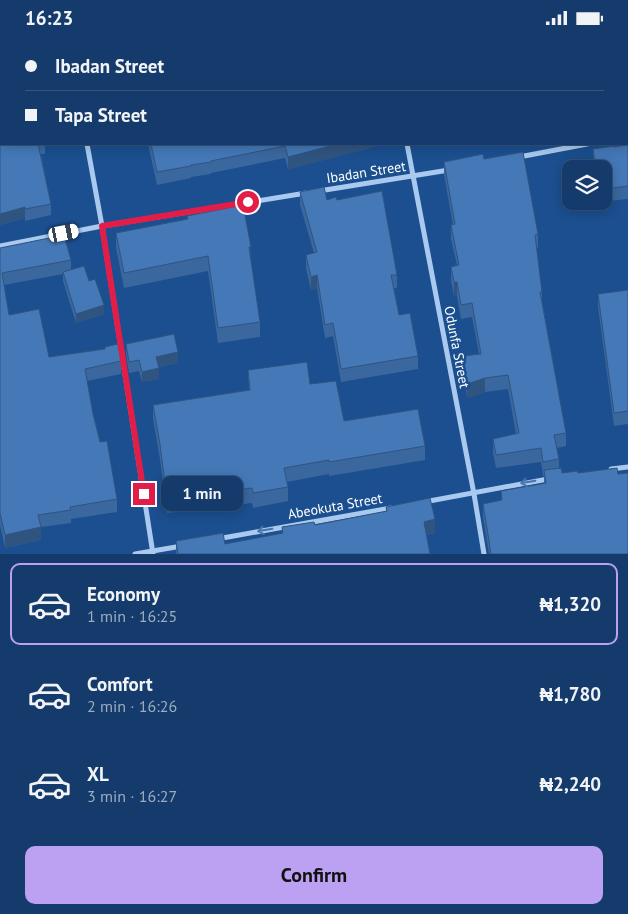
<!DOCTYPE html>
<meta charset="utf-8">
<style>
:root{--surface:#143b6b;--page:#214673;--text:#f1f3f6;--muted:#9dadc1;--line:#33557e;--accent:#bca0f2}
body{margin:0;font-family:"PT Sans",sans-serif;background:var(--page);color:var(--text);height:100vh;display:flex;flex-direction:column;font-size:19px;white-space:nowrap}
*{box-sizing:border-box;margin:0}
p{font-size:16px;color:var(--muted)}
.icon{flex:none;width:28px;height:28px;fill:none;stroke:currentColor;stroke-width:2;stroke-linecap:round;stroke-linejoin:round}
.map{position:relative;height:519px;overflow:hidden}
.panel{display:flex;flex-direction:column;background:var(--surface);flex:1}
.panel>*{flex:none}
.banner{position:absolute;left:0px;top:0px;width:629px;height:110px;box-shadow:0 2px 12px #0003,0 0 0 1px var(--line);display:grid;align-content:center;height:110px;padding:0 25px;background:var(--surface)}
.tools{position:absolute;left:562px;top:125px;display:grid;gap:10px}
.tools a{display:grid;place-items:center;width:50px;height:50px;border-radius:10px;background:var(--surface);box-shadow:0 2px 12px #0003,0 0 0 1px var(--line);font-size:25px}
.end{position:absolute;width:22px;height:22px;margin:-11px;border:6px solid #e11d48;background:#fff;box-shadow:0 0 0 2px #fff}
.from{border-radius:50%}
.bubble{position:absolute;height:35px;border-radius:10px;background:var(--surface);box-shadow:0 2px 12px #0003,0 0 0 1px var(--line);font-size:16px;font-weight:800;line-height:35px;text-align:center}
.car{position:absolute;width:15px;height:30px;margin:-15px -8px;border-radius:6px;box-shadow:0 0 4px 1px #0007;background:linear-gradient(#fff 24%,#345 0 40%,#fff 0 76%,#345 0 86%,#fff 0)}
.banner b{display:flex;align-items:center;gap:18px;height:48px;font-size:19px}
.banner b+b{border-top:1px solid var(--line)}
.banner i{width:12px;height:12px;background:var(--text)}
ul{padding:9px 0 0;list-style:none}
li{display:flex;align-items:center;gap:15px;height:82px;margin:0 10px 8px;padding:0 15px;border:2px solid transparent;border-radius:10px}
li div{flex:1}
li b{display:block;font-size:19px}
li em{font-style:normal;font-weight:800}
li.selected{border-color:var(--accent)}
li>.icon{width:45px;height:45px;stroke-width:1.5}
.action{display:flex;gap:10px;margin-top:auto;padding:10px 25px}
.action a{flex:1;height:58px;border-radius:10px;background:var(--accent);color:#111;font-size:20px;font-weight:800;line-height:58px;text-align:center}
.status{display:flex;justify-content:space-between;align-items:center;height:35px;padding:0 25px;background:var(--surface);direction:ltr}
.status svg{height:14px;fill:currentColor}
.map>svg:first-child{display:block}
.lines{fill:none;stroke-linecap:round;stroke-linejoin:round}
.street{stroke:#a9c9ee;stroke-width:5}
.wall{fill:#3a679d}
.shaded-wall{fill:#305480}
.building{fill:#4478b7;stroke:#305480}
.oneway{stroke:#4674ac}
.route{stroke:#e11d48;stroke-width:6}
.labels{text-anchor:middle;stroke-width:5;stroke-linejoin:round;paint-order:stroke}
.street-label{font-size:14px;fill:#fff;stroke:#1b4f8f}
</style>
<div class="status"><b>16:23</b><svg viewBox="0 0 49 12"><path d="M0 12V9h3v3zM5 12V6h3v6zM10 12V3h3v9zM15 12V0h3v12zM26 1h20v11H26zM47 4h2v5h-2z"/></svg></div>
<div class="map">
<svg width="628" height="519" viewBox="0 0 628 519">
<rect width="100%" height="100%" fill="#1b4f8f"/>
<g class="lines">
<g class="street">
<polyline points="66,0 66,1"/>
<polyline points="387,0 388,1"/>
<polyline points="87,109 102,191 153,519"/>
<polyline points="407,109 474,459 484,519"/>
<polyline points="519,122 587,109"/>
<polyline points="319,156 449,135"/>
<polyline points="0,211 102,191 306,158"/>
<polyline points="611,434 628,432"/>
<polyline points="424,467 548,444"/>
<polyline points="217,504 391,473"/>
<polyline points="135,519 182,511"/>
</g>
</g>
<g class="wall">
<polygon points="485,0 628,0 628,58 628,1 485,1"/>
<polygon points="0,89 1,109 45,109 45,119 41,119 51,169 51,180 25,186 25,183 0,190"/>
<polygon points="148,109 374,109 374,112 288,134 285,123 211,138 211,139 191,142 191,143 157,150"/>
<polygon points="628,110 628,164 598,167 598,166 604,166 604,134 594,134 593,114 614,112"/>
<polygon points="484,124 538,199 538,213 536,213 542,257 542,266 566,398 566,411 557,413 559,424 559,433 562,438 578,438 628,519 489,519 483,483 483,469 501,466 501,456 544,449 544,441 543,441 541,427 496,433 493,418 493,404 516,399 508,354 485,357 467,363 463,335 463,321 479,319 472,282 461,284 457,261 454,261 451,245 451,232 457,230 451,204 451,190 453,190 444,140 444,127"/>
<polygon points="300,157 327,165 337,165 397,240 397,253 394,253 399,280 418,321 418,334 341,347 333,301 325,303 317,253 311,255 306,233 306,220 314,218 300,170"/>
<polygon points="187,181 251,227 260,287 260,302 218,308 208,236 124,253 116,213 116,198 187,184"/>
<polygon points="0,213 71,225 71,235 89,246 104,279 76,288 63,246 63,239 4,250 9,280 49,322 105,314 105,312 121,326 121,339 87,346 93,379 100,407 117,464 117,477 71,484 71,488 41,492 41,505 5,513 0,490"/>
<polygon points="628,255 628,389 614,391 598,272 598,259"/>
<polygon points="126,309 178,328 159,332 159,344 142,347 139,336 129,338 126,320"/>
<polygon points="248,335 310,349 344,386 425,411 425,425 329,441 329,439 287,447 288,452 288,466 253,473 252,468 167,478 160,424 153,384 153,370 249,355"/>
<polygon points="386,472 435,498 426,500 430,519 176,519 176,506 225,509 282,498 282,492 315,490 386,477"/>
</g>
<g class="shaded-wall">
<polygon points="338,109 374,109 374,112 288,134 288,122"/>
<polygon points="25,172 25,183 0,190 0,179"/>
<polygon points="249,212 251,212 251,227"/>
<polygon points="317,240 317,253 311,255 311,242"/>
<rect x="454" y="247" width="3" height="14"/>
<polygon points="104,270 104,279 76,288 76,279"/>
<polygon points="178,317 178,328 156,333 156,322"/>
<polygon points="159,333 159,344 142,347 142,337"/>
<polygon points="485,343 485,357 467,363 467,349"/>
<polygon points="435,484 435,498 424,500 424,487"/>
<polygon points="41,492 41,505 5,513 5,500"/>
</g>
<g class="building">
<polygon points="70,0 85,0 86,1 70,1"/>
<rect x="190" y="0" width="164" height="1"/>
<polygon points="442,0 448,0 448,1 428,1"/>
<polygon points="487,0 628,0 628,46 628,1 487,1"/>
<polygon points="0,89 1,89 1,109 38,109 51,169 25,174 25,172 0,179"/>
<polygon points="151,109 338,109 288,122 285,111 211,126 211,127 191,130 191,131 157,137"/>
<polygon points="628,110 628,151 604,154 604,134 596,134 593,114 614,111 614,112"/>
<polygon points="523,117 538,199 535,200 542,257 540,257 566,398 554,400 559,424 543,427 541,413 496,420 493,404 519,398 508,340 485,343 467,349 463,321 481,319 472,268 461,270 457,247 454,247 451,232 459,230 451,190 455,189 444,127 483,119 484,124"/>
<polygon points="324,152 327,165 336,162 337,165 382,156 397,240 391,240 399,280 410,278 418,321 341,334 333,288 325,290 317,240 311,242 306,220 317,217 300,157"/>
<polygon points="243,170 251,212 249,212 260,287 218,293 208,221 124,238 116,198 188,184 187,181"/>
<polygon points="64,200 71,225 2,238 9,280 39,274 49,322 105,314 105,312 118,309 121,326 85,334 93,379 100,407 107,406 117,464 70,472 71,475 38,480 41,492 5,500 0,478 0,213"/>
<polygon points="84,231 89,246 95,244 104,270 76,279 63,237"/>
<polygon points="628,255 628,376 614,378 598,259"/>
<polygon points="174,299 178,317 156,322 159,333 142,337 139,325 129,327 126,309"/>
<polygon points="307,327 310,349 336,346 344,386 418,374 425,411 329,427 329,425 284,433 288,452 253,458 252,453 167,464 160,409 153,370 250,355 248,335"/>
<polygon points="561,433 562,438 577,436 578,438 617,433 618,439 628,438 628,519 491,519 489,506 483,469 502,465 501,456 546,448 544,435"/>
<polygon points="430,463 435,484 424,487 430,519 178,519 176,506 223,498 225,509 283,498 282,492 314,487 315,490 387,476 386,472"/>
</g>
<defs><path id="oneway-shaft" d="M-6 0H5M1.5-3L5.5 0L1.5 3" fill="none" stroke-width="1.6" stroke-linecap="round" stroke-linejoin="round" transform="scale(1.25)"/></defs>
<g class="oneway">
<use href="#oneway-shaft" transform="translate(528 447) rotate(170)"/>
<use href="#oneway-shaft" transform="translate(265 495) rotate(170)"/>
</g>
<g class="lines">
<polyline class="route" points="144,459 102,191 248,167"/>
</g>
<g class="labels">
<g class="street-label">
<text transform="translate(366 137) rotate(-9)" y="5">Ibadan Street</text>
<text transform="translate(457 312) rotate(79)" y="5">Odunfa Street</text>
<text transform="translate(335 471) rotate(-10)" y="5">Abeokuta Street</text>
</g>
</g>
</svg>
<div class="tools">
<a><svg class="icon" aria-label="layers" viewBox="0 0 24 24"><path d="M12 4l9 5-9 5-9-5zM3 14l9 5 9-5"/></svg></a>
</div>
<i class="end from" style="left:248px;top:167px"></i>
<i class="end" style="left:144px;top:459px"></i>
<div class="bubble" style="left:161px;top:441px;width:82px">1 min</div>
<i class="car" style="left:64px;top:198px;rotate:79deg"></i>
<div class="banner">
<b><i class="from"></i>Ibadan Street</b>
<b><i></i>Tapa Street</b>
</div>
</div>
<section class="panel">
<ul>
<li class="selected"><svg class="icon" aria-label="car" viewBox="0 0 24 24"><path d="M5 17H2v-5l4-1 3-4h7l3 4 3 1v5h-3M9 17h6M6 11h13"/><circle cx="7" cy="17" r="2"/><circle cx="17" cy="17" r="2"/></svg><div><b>Economy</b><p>1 min · 16:25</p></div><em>₦1,320</em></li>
<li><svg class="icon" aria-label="car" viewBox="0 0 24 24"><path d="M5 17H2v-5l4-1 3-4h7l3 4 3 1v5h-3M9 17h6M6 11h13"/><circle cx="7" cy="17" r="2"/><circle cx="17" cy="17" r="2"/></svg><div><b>Comfort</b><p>2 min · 16:26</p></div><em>₦1,780</em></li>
<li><svg class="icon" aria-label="car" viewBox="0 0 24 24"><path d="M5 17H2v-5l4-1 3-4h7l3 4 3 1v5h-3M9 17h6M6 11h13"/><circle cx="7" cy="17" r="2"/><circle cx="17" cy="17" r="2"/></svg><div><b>XL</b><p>3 min · 16:27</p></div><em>₦2,240</em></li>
</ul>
<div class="action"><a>Confirm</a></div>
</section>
